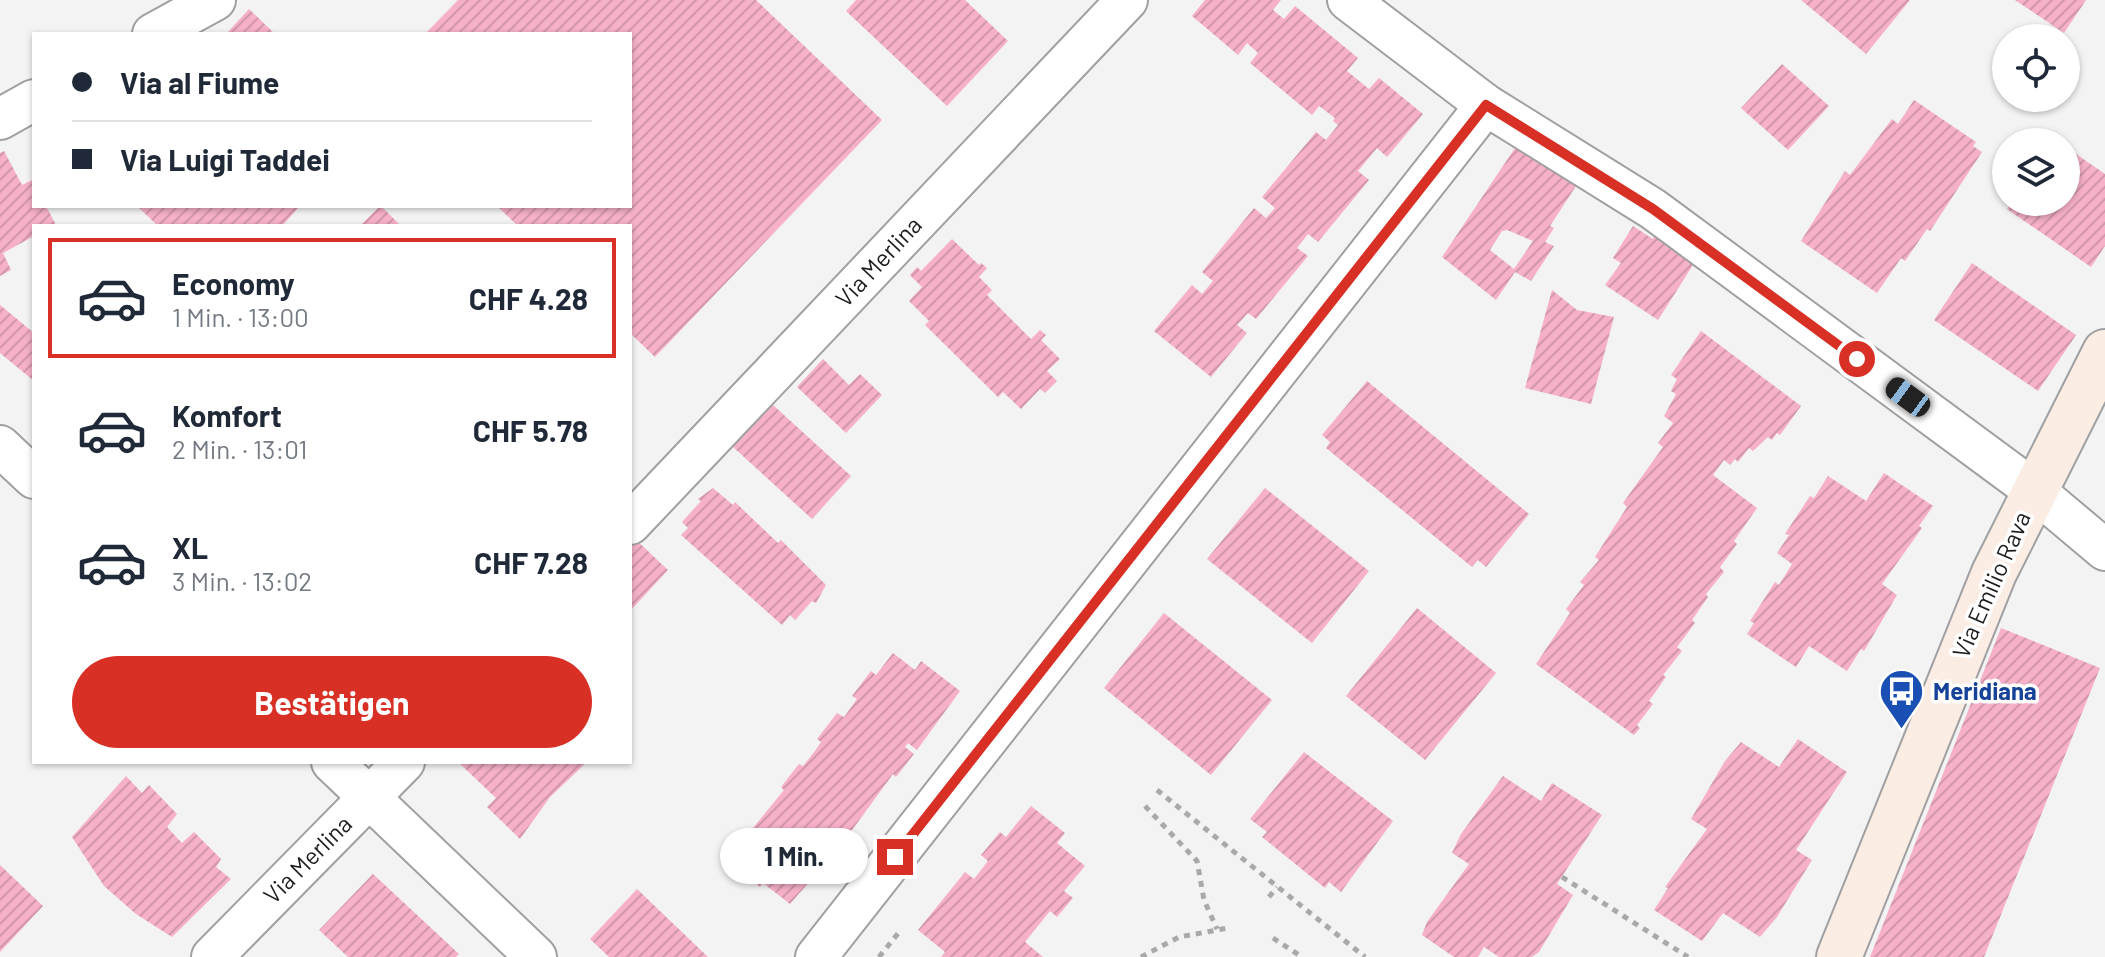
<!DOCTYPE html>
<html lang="de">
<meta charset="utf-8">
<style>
:root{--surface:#fff;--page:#f2f2f3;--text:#1f2937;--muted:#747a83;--line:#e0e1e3;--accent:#d93025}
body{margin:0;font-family:Barlow,sans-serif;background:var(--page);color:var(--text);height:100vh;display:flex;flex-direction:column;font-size:30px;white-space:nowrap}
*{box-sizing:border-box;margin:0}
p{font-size:26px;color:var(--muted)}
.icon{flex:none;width:44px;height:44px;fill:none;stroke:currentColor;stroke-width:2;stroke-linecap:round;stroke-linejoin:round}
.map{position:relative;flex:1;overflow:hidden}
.drawer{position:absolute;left:32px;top:224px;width:600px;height:540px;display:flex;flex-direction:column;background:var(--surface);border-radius:0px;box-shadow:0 2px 6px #0004}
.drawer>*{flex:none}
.banner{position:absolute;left:32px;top:32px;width:600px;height:176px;border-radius:0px;box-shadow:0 2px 6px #0004;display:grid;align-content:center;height:176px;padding:0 40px;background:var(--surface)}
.fabs{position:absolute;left:1992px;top:24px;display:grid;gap:16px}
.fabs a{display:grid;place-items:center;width:88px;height:88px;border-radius:50%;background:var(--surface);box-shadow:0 2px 6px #0004;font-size:40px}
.end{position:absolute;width:36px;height:36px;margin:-18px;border:10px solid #d93025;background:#fff;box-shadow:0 0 0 4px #fff}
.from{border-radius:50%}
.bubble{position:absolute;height:56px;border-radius:28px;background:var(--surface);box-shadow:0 2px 6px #0004;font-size:26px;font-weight:700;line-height:56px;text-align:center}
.car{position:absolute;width:24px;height:48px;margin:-24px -12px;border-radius:10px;box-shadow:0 0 6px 2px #0007;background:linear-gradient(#222 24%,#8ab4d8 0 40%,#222 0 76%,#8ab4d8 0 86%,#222 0)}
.banner b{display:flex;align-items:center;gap:28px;height:76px;font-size:30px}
.banner b+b{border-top:2px solid var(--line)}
.banner i{width:20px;height:20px;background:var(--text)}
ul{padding:14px 0 0;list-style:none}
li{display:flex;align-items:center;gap:24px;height:120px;margin:0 16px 12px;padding:0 24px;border:4px solid transparent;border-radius:0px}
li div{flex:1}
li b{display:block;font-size:30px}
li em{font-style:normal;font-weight:700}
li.active{border-color:var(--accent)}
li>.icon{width:72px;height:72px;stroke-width:1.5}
.button{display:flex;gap:16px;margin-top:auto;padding:16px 40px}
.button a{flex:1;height:92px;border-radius:48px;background:var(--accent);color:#fff;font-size:32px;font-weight:700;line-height:92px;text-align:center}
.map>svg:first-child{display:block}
.building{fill:url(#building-hatch);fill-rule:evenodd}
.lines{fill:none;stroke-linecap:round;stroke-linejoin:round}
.minor-casing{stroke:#a0a0a2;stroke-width:44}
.secondary-casing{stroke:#a0a0a2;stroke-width:48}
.path{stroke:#a9a9aa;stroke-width:5;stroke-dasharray:6 6;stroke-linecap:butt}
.minor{stroke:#fff;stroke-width:40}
.secondary{stroke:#fbede4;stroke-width:44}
.route{stroke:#d93025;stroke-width:10}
.labels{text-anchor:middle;stroke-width:7;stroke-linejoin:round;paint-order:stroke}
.street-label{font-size:24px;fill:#1d1d1d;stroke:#fff}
.transit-label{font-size:24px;font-weight:bold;fill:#164399;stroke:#fff;text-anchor:start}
</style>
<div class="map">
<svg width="2105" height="957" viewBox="0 0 2105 957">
<defs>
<pattern id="building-hatch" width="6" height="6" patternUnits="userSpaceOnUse" patternTransform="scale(2)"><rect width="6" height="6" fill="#f6b0c7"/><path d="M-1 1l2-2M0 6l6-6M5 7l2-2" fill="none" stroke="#d297aa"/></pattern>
</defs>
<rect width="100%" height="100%" fill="#f3f3f4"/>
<g class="building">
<polygon points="458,0 756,0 882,120 655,357 630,333 630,226 518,226 497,206 630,206 630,34 425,34"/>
<polygon points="856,0 965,0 1008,41 947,106 846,11"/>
<polygon points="1205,0 1281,0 1273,10 1284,19 1295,6 1358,58 1347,71 1369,89 1379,78 1423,114 1387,157 1377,148 1358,171 1369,180 1318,242 1308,234 1297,248 1308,256 1256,319 1248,313 1237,325 1247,333 1211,377 1154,331 1192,285 1202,294 1213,281 1202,272 1254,208 1266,218 1275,208 1262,197 1316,132 1326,140 1338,125 1333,121 1335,118 1319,106 1312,115 1250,63 1258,53 1247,43 1238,55 1192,16"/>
<polygon points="1801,0 1910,0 1866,54"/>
<polygon points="2015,0 2086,0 2064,33"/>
<polygon points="249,9 275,34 226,34"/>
<polygon points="1782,64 1829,106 1788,150 1741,108"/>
<polygon points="1914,100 1976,142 1973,146 1982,152 1930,231 1927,229 1905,261 1901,258 1877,293 1801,241 1845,171 1850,175 1892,119 1898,124"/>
<path d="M1519,142L1578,183L1550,226L1554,228L1545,242L1554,246L1531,281L1515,272L1496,300L1442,257ZM1507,230L1533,241L1514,269L1490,250L1502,231Z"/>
<polygon points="2066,147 2105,174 2105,246 2091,267 2007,209 2012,202 2066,202"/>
<polygon points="4,151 22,185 32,180 34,206 46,206 56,225 34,226 34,236 3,253 11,270 0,276 0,153"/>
<polygon points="137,206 300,206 282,226 158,226"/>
<polygon points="381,206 401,226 360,226 380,206"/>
<polygon points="1633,226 1653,239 1654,236 1693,265 1658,320 1605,285 1621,263 1613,258"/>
<polygon points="952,239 979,265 981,263 987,268 979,277 992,290 987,295 1031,339 1040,330 1046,335 1041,340 1060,359 1047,371 1057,381 1045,393 1040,389 1021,409 1003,392 998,397 925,325 929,321 909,301 922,287 910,275 917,267 921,271"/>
<polygon points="1972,263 2076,335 2038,391 1934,320"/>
<polygon points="1552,290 1577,310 1614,317 1591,404 1525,388"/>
<polygon points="0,305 34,333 34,381 0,353"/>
<polygon points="1701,331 1801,406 1780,435 1777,433 1772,440 1768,437 1753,451 1749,448 1738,462 1735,459 1730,465 1724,460 1713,475 1757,508 1734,541 1737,544 1720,567 1724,572 1706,594 1708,597 1692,620 1695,623 1677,647 1682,651 1663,675 1666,677 1649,701 1653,704 1637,725 1640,728 1634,735 1536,664 1570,613 1566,609 1584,585 1580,582 1599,560 1595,557 1627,507 1623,503 1663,447 1658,443 1673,423 1664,416 1676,394 1671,391 1677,379 1671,375"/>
<polygon points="823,359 849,385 860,374 882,395 846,433 797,387"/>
<polygon points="1367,381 1529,514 1486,567 1478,560 1472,567 1326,448 1330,442 1322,435"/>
<polygon points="761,394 851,476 812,519 722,437"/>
<polygon points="1884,473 1933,506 1919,526 1922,528 1882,584 1897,595 1864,651 1861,649 1847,671 1809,646 1796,667 1747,634 1754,623 1750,621 1775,582 1779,585 1792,564 1777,553 1789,535 1785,534 1810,496 1814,498 1828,476 1866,501"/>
<polygon points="713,488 733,505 735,502 778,543 781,540 826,585 816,603 812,601 795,620 790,615 782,625 681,535 688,528 682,522 701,501 698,499"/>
<polygon points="1265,488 1369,571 1312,643 1207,559"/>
<polygon points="633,537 668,570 630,611 630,540"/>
<polygon points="1417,608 1496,673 1425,760 1346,696"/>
<polygon points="1164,613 1272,700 1211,775 1104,688"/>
<polygon points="2001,628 2100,668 1984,957 1870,957"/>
<polygon points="893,653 915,670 921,661 960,691 917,750 908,743 905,747 914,754 896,777 893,774 836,852 826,844 823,848 832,856 790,904 763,883 760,887 722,856 743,829 748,834 784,790 781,787 799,764 803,766 815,751 821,742 817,739 837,713 844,717 857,699 852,696 871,671 876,675"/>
<polygon points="1798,739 1847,772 1796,850 1812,860 1777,917 1760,937 1723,913 1702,941 1654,910 1668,888 1665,887 1707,829 1691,819 1725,761 1741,742 1779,767"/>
<polygon points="1304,752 1393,821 1341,892 1329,882 1325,888 1262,837 1267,832 1250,819"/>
<polygon points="458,762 587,762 550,797 520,839 487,807 496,798"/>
<polygon points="126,776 142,793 149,785 177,814 167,827 182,843 194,832 221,859 216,867 231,879 172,937 136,914 104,886 72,837"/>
<polygon points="1503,776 1541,801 1552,783 1602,815 1557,884 1573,895 1539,952 1532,957 1499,957 1484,947 1478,957 1454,957 1422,935 1427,922 1469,864 1452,853 1461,834"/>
<polygon points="1031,806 1065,833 1057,843 1085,866 1064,891 1073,898 1057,917 1050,911 1025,942 1043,957 941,957 945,952 918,930 965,872 974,879 988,861 981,855 1000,832 1006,837"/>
<polygon points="0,865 43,906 0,952"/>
<polygon points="373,874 459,954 456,957 348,957 319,930"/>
<polygon points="637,889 708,957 609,957 590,939"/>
</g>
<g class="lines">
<defs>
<g id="minor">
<polyline points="1348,0 1486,105 1653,209 2035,491 2105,550"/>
<polyline points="153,34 215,0"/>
<polyline points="0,119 34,100"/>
<polyline points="0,446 34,478"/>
<polyline points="630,524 1127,0"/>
<polyline points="332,762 536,957"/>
<polyline points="212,957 404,762"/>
<polyline points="816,957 1486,105"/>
</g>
<polyline id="secondary" points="1839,957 1994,573 2105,352"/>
</defs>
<use href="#minor" class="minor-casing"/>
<use href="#secondary" class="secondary-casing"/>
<g class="path">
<polyline points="1157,790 1365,957"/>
<polyline points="1145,806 1197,861 1204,900 1217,929"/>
<polyline points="1562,877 1688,957"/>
<polyline points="1269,897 1277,887"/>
<polyline points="1273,938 1302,957"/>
<polyline points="879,957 900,931"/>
<polyline points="1141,957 1179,937 1228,928"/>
</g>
<use href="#minor" class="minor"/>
<use href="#secondary" class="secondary"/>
</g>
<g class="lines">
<polyline class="route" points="895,857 1486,105 1653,209 1857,359"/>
</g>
<defs>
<symbol id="bus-pin" viewBox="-11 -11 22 30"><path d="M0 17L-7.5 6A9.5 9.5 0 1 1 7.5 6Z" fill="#1a4fb4" stroke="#fff"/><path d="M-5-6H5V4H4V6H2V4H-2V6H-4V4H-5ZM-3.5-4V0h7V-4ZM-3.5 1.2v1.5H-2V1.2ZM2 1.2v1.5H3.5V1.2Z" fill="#fff"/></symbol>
</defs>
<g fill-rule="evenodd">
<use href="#bus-pin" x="1876" y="666" width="51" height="69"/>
</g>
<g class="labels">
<g class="street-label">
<text transform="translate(879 262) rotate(-47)" y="8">Via Merlina</text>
<text transform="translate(1992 585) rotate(-66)" y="8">Via Emilio Rava</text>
<text transform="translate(308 860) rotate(-45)" y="8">Via Merlina</text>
</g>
<g class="transit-label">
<text x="1933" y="700">Meridiana</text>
</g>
</g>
</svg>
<div class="fabs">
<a><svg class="icon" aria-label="locate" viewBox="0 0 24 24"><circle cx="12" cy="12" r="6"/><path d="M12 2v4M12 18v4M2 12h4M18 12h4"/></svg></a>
<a><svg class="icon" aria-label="layers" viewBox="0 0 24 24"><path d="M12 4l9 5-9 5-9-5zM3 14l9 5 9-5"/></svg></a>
</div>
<i class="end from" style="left:1857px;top:359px"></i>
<i class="end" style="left:895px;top:857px"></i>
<div class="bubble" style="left:720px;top:828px;width:148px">1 Min.</div>
<i class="car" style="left:1908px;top:397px;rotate:306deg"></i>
<div class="banner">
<b><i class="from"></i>Via al Fiume</b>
<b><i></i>Via Luigi Taddei</b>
</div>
<section class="drawer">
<ul>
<li class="active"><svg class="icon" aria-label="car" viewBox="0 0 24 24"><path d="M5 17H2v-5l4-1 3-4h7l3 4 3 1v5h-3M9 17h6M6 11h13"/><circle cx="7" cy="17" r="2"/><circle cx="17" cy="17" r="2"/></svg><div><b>Economy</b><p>1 Min. · 13:00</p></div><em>CHF 4.28</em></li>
<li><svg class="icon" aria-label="car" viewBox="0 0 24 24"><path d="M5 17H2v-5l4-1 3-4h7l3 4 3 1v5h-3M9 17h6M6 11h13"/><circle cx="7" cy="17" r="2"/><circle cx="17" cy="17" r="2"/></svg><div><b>Komfort</b><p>2 Min. · 13:01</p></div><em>CHF 5.78</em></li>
<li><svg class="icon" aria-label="car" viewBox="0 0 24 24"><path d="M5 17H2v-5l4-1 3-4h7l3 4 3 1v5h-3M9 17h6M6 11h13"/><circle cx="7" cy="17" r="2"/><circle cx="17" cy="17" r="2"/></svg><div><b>XL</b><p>3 Min. · 13:02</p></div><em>CHF 7.28</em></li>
</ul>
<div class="button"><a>Bestätigen</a></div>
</section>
</div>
